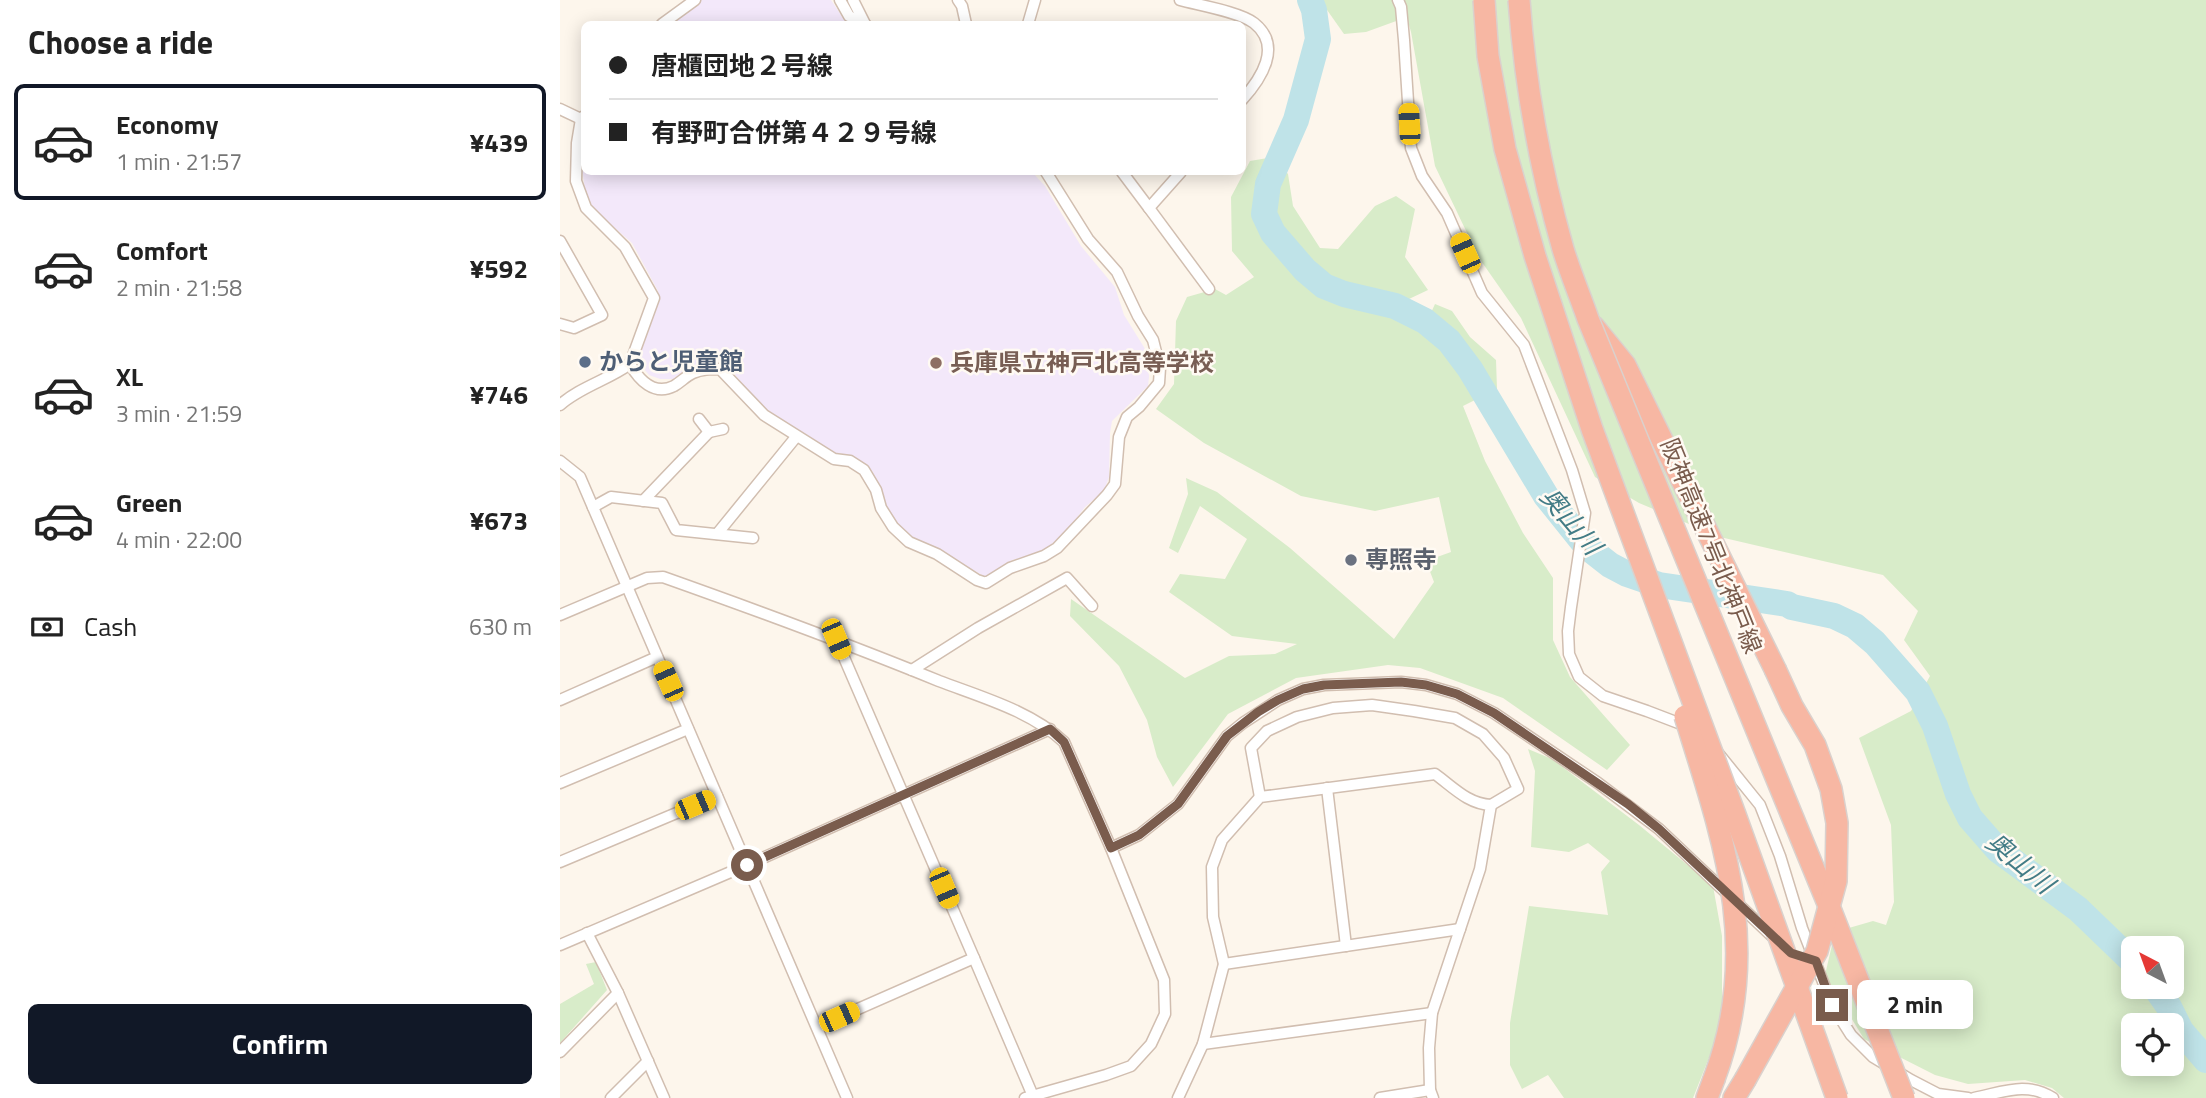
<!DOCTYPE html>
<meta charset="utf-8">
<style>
:root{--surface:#fff;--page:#f2f2f2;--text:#222;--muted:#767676;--line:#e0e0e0;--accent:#111827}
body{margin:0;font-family:"Titillium Web","Noto Sans JP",sans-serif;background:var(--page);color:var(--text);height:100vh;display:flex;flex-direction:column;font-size:26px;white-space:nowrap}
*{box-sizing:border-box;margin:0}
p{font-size:23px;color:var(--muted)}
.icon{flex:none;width:38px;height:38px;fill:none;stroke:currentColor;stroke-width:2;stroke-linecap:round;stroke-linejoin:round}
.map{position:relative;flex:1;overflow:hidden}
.side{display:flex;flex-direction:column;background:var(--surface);width:560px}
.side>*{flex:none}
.top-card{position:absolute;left:21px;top:21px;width:665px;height:154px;border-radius:10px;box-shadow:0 4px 18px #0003;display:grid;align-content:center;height:154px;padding:0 28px;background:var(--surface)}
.needle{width:46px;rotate:319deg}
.controls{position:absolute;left:1561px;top:936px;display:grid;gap:14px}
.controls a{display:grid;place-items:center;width:63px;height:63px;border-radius:10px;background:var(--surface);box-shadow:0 4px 18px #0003;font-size:35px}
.end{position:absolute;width:32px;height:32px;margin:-16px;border:9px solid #7a5c4d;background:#fff;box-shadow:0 0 0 4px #fff}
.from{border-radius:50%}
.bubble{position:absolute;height:49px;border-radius:10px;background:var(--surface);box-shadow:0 4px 18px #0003;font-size:23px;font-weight:700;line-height:49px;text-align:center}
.car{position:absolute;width:21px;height:42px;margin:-21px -10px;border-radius:9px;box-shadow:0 0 5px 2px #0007;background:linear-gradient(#f5c518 24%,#345 0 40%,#f5c518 0 76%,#345 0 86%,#f5c518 0)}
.top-card b{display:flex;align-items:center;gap:24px;height:66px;font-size:26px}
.top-card b+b{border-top:2px solid var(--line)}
.top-card i{width:18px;height:18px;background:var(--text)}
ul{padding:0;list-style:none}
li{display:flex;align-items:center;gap:21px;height:116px;margin:0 14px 10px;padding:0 14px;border:4px solid transparent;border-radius:10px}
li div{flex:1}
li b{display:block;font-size:26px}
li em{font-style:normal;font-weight:700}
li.selected{border-color:var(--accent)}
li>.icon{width:63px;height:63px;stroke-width:1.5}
h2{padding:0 28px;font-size:32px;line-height:84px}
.pay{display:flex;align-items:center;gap:18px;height:77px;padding:0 28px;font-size:26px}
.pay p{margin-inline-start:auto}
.button{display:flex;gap:14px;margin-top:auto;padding:14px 28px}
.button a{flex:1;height:80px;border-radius:10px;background:var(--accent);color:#fff;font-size:28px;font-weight:700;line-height:80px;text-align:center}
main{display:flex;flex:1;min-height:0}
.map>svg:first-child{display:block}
.education{fill:#f3e8fa}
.green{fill:#d8ecc9;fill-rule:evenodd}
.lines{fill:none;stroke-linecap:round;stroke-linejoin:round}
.river{stroke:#bfe3e8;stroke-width:26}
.minor-casing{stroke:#d1beb0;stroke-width:13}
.motorway-casing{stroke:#dad1cd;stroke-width:24}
.minor{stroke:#fff;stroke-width:10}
.motorway{stroke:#f7b7a3;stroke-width:21}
.motorway-bridge-casing{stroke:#dad1cd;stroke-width:24;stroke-linecap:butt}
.motorway-bridge{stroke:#f7b7a3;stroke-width:21}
.route{stroke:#7a5c4d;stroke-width:9}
.service-dot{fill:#5c6f8a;stroke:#fffaf3;stroke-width:2.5}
.education-dot{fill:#8d6e63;stroke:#fffaf3;stroke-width:2.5}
.worship-dot{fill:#6b7280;stroke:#fffaf3;stroke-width:2.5}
.labels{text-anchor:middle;stroke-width:5;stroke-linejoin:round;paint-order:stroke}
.service-label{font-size:24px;font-weight:bold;fill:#4e5e75;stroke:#fffaf3;text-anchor:start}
.education-label{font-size:24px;font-weight:bold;fill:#785e54;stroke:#fffaf3;text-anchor:start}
.street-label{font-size:24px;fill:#7a5c4d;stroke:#fffaf3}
.worship-label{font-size:24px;font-weight:bold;fill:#5b616d;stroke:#fffaf3;text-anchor:start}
.water-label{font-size:26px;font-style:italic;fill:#437c86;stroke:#fffaf3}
</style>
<main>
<section class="side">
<h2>Choose a ride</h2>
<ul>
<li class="selected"><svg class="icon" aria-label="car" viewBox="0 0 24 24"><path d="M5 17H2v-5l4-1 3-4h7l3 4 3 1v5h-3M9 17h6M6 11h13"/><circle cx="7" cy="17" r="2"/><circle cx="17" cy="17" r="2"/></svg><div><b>Economy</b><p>1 min · 21:57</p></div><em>¥439</em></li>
<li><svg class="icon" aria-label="car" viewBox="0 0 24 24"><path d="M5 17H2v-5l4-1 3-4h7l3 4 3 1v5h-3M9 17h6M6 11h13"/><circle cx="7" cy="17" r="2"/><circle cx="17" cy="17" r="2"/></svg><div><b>Comfort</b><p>2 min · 21:58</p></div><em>¥592</em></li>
<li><svg class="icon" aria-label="car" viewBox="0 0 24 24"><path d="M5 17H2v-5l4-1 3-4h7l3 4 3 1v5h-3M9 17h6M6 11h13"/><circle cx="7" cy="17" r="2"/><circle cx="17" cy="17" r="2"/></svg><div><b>XL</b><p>3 min · 21:59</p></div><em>¥746</em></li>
<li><svg class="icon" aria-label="car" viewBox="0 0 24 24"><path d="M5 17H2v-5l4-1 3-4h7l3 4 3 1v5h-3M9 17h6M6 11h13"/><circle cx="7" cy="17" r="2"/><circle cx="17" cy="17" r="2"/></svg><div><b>Green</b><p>4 min · 22:00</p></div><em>¥673</em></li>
</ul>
<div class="pay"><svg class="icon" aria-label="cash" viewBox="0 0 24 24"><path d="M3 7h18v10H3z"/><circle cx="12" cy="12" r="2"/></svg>Cash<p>630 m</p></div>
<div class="button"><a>Confirm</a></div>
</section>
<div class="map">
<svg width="1646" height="1098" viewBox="0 0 1646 1098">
<rect width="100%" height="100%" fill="#fdf6ec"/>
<g class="education">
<polygon points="142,0 271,0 287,24 109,24"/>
<polygon points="24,144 24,172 472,172 485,186 521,246 555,287 564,315 587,352 589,377 588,386 552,421 550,433 549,477 544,491 525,507 505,533 489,546 478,553 452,560 429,579 380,551 349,538 336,527 314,483 313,472 302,462 280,453 269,453 200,406 168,366 157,359 144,361 126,369 113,379 100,379 89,375 83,368 78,356 98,291 72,243 32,208 26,197 21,161"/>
</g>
<g class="green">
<polygon points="760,0 834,0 839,20 806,32 784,34"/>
<path d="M842,0H1646V1098H1504L1492,1088L1465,1080L1408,1084L1375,1075L1304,1039L1265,975L1275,932L1313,921L1326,925L1334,902L1331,825L1299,738L1351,711L1370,676L1344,640L1358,611L1323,575L1160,537L1079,503L1035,477L961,318L919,258L875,166L851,32ZM1573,948H1612V987H1573ZM1573,1026H1612V1064H1573Z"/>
<polygon points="713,157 728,174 733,206 760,248 778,249 815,206 836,196 855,209 845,257 868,290 849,299 843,322 864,328 875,304 892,311 910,337 936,360 937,389 903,406 925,461 963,533 993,578 993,640 1010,677 1070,745 1047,770 943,698 860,668 828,665 736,678 668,714 613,787 597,757 587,720 559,666 510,616 511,599 625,678 669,656 715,654 737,644 672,636 609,592 620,574 665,579 687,539 640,506 618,553 609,548 628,494 626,478 657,492 730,548 834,639 874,582 866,561 891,552 879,497 815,511 741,496 644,443 596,409 614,384 616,321 627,297 655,289 666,295 694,277 672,251 671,197 690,161"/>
<polygon points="968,749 992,759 1079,825 1153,886 1162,936 1162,1025 1133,1098 1004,1098 988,1075 962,1089 950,1065 950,1023 969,906 1048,915 1041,872 1050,861 1028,843 1009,852 971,847 975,771"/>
<polygon points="36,962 47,990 0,1043 0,1004 34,984 26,964"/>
</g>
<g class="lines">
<g class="river">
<polyline points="750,0 754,10 758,39 736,120 708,184 704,214 713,233 745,270 764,286 784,294 835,306 865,321 889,341 910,369 986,496 1027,547 1050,565 1067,574 1099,585 1227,604 1232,607 1274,616 1295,626 1315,643 1358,692 1375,726 1398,794 1410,818 1438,850 1518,909 1573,962"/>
<polyline points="1595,987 1609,1007 1621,1031 1646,1060"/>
</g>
<defs>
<g id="minor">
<polyline points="280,0 289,16 305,24"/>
<polyline points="293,0 305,24"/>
<polyline points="398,0 402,6 406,24"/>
<path d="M620,0C638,5 680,12 694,23C723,46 701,79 682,100"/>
<polyline points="838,0 841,7 844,40 851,148 862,176 887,213 922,293 964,345 1012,470 1025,513 1011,607 1008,631 1009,654 1019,677 1043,696 1087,711 1121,724 1126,728"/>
<polyline points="102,24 135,0"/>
<polyline points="468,24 475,0"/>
<polyline points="0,109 21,119"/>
<polyline points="24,116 21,119 17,143 16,181 26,208 65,247 94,298 70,364"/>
<polyline points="562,172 589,208"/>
<polyline points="621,172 589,208 649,289"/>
<polyline points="0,241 42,315 14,328 0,324"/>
<path d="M0,405C20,387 48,380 70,364C79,380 94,396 114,386C121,382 126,376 133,373C142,369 150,369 160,369L204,415L274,459L290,461L304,470L316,490L321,508L333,527L349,542L377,554L417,580L426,583L450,568L484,556L497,548L547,495L555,484L559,437L567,417L579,407L599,383L600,368L593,340L578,316L557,272L528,239L486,172"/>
<polyline points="139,419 149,432 163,429"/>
<polyline points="0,461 20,477 287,1098"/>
<polyline points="83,501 149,432"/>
<polyline points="33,507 51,497 102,503 116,530 193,538"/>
<polyline points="157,534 236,437"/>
<path d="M0,615L87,578L103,577C196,610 288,644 379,681C421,697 471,711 504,742L551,848L604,980L605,1014L591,1044L571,1066L546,1075L465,1098"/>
<polyline points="352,670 418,628 507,578 532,606"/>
<polyline points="0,700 97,657"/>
<polyline points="1158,753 1200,805 1220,856 1242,928 1272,1005 1291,1035 1313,1057 1351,1080 1378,1094 1408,1098"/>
<polyline points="0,783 128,729"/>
<polyline points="767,788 786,946"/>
<polyline points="700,797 691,748 707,731 737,717 773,708 812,705 854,711 895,718 923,734 944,758 958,789 931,805"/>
<polyline points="551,848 579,835 618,804 667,736 683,723 718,700 743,689 764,685 841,682 866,685 897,694 934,713 1038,783 1099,829 1214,938"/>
<polyline points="0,862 157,796"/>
<polyline points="27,933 58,993 104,1098"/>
<polyline points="0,945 187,865 490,729"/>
<polyline points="414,958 473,1096"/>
<polyline points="664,964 900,929"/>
<polyline points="257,1027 414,958 276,639"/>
<polyline points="643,1044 872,1013"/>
<polyline points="0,1052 58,993"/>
<polyline points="51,1098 88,1061"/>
<path d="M618,1098L643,1044L664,964L653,917L652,867L662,840L700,797L875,774C893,787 908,804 931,805L920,869L872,1013L869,1048L870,1090L873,1098"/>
<polyline points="820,1098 870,1090"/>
<path d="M1414,1098C1444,1092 1466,1081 1493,1098"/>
</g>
<g id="motorway">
<polyline points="1034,327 1065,365 1215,669"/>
<polyline points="1147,1098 1154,1079"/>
<polyline points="1174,1098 1185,1080"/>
</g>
</defs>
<use href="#minor" class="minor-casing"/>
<use href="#motorway" class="motorway-casing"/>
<use href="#minor" class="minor"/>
<use href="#motorway" class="motorway"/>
<defs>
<g id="motorway-bridge">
<polyline points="924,0 928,56 945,149 975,256 1032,429 1174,812 1277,1098"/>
<path d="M959,0C965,84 980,168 1003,249C1010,272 1020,296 1028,319L1269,906L1344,1098"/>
<path d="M1125,716C1164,841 1203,949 1154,1079"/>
<polyline points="1185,1080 1257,951 1276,881 1277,823 1271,789 1255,745 1232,706 1215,669"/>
</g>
</defs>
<use href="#motorway-bridge" class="motorway-bridge-casing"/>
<use href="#motorway-bridge" class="motorway-bridge"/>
</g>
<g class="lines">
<polyline class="route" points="187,865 490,729 504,742 551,848 579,835 618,804 667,736 698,712 718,700 743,689 764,685 841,682 866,685 897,694 934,713 1068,804 1099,829 1231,953 1256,961 1272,1005"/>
</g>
<circle class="service-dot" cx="25" cy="362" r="7"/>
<circle class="education-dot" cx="376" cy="363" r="7"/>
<circle class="worship-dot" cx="791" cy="560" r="7"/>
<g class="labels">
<g class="service-label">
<text x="39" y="370">からと児童館</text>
</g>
<g class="education-label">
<text x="390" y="371">兵庫県立神戸北高等学校</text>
</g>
<g class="street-label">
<text transform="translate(1151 546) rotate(68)" y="8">阪神高速7号北神戸線</text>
</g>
<g class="worship-label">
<text x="805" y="568">専照寺</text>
</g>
<g class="water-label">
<text transform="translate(1011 521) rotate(50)" y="9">奥山川</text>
<text transform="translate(1460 863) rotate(40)" y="9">奥山川</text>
</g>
</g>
</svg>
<div class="controls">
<a><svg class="needle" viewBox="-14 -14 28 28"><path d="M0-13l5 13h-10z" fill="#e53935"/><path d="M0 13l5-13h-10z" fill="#767676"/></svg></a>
<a><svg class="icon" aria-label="locate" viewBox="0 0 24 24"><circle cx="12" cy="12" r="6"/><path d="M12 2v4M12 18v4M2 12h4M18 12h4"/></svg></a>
</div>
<i class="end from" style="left:187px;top:865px"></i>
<i class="end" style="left:1272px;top:1005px"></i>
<div class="bubble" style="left:1297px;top:980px;width:116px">2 min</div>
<i class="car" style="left:849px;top:124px;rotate:357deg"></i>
<i class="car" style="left:905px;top:253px;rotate:336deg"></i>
<i class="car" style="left:276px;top:639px;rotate:157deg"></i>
<i class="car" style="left:108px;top:681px;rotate:336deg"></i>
<i class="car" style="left:135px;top:805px;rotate:67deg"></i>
<i class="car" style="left:384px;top:888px;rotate:157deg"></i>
<i class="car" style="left:279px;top:1017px;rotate:66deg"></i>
<div class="top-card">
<b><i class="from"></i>唐櫃団地２号線</b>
<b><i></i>有野町合併第４２９号線</b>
</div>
</div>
</main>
